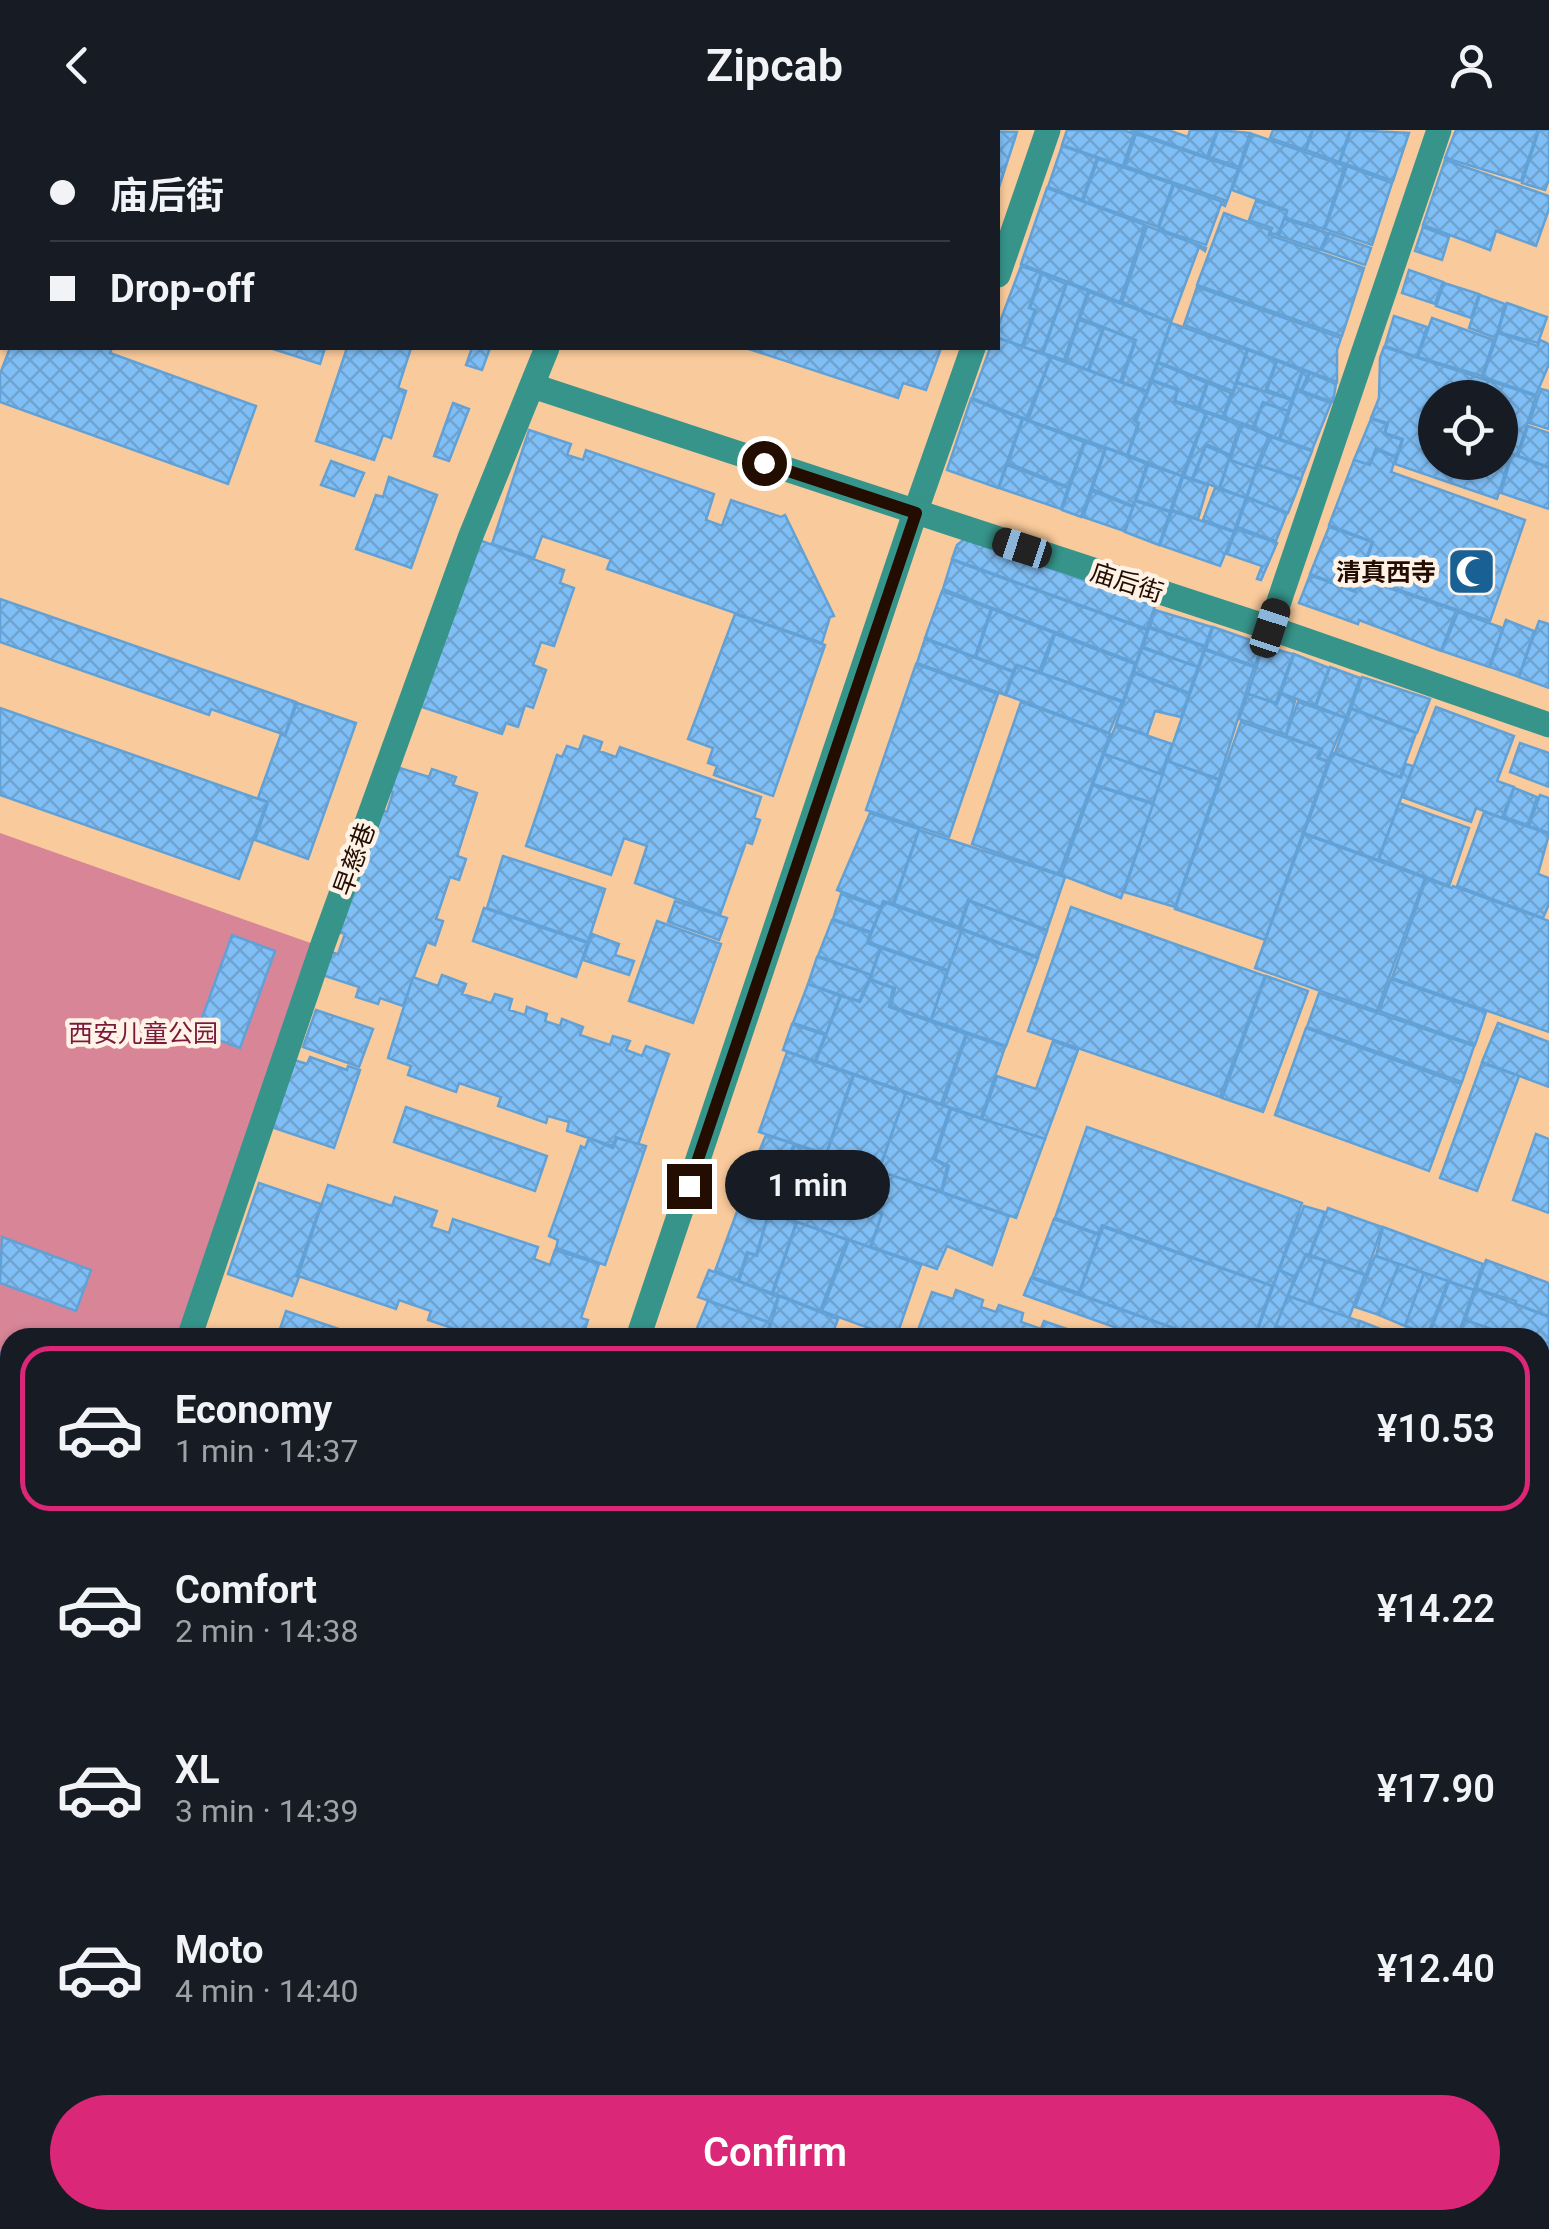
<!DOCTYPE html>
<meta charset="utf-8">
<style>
:root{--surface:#171b24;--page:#242831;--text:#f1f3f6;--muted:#9ea1a6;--line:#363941;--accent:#db2777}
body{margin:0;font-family:Roboto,"Noto Sans SC",sans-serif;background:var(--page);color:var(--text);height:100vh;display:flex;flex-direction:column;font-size:38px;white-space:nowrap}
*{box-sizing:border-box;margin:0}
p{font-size:32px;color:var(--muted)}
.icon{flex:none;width:55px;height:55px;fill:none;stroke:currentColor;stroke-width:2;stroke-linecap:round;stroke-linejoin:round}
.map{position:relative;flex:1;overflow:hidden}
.details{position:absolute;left:0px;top:1198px;width:1550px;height:902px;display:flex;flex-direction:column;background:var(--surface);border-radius:30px 30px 0 0;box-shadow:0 2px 8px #0004}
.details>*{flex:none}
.top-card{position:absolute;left:0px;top:0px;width:1000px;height:220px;box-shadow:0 2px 8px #0004;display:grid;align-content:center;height:220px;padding:0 50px;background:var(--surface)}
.tools{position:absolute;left:1418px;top:250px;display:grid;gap:20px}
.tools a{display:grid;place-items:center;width:100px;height:100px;border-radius:50%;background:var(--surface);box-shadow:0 2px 8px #0004;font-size:50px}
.end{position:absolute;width:45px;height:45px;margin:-22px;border:12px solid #220d00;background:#fff;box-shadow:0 0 0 5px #fff}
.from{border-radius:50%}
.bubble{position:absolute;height:70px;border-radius:35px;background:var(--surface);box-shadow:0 2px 8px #0004;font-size:32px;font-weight:600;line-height:70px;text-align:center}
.car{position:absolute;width:30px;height:60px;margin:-30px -15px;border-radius:12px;box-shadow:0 0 8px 2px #0007;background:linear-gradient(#222 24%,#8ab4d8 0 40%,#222 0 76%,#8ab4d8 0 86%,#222 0)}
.top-card b{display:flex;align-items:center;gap:35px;height:95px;font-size:38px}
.top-card b+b{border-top:2px solid var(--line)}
.top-card i{width:25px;height:25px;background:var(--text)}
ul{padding:18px 0 0;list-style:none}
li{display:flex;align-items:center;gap:30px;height:165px;margin:0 20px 15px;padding:0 30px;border:5px solid transparent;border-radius:30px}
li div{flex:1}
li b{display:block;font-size:38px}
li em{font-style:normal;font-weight:600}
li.on{border-color:var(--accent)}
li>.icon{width:90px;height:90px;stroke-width:1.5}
.button{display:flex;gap:20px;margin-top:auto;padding:20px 50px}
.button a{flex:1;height:115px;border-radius:60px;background:var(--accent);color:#fff;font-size:40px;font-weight:600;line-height:115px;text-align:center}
header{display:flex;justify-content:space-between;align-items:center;height:130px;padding:0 50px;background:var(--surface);font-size:45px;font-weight:600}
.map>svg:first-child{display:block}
.park{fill:#d88598}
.building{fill:url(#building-cross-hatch);stroke:#62a1d6;stroke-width:2.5;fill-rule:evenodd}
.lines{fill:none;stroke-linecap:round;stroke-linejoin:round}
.service{stroke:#36948a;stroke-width:25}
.minor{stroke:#36948a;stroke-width:25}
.tertiary{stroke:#36948a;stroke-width:25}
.route{stroke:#220d00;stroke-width:12}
.labels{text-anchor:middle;stroke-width:9;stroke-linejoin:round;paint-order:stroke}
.poi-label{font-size:25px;font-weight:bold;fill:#220d00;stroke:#fff2e7;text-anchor:end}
.street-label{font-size:25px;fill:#220d00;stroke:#fff2e7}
.park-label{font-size:25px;fill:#7a193a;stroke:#fff2e7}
</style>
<header><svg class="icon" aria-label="back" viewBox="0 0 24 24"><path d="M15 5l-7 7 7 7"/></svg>Zipcab<svg class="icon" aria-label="person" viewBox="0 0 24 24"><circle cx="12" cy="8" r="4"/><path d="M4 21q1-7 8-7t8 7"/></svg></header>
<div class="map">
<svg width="1549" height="2099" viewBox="0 0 1549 2099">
<defs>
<pattern id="building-cross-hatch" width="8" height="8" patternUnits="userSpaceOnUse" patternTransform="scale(2.5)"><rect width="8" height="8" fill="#80bff6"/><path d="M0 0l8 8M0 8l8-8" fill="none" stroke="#6ea3d1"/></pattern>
</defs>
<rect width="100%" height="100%" fill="#f9ca9b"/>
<polygon class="park" points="0,703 322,817 189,1207 10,1208 10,1731 0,1760"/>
<g class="building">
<polygon points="434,0 521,0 520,2"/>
<polygon points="658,0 749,0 751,2 658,2"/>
<polygon points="926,0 1017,2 998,60 998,2 925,2"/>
<polygon points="1067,0 1124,0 1134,4 1123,36 1062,15"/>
<polygon points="1130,0 1168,0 1188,7 1190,0 1217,0 1207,27"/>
<polygon points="1218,0 1250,3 1239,37 1209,27"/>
<polygon points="1273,0 1312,0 1305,20 1270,8"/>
<polygon points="1313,0 1350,0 1339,32 1306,20"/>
<polygon points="1351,0 1409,3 1393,51 1340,32"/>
<polygon points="1456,0 1538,0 1521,51 1445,28"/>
<polygon points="1539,0 1549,0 1549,49 1545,60 1522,53"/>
<polygon points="1136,4 1238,39 1227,71 1125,36"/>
<polygon points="1252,4 1345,36 1324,99 1285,88 1287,80 1232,60"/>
<polygon points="1062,16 1097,28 1082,70 1048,57"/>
<polygon points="1098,29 1173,54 1158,97 1083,71"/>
<polygon points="1445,30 1549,66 1549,79 1536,116 1496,101 1490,120 1423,95"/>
<polygon points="1347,36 1392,53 1372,115 1325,99"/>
<polygon points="1174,55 1226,73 1225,76 1221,74 1206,115 1158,99 1165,100 1159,97"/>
<polygon points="1047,58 1145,95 1120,172 1021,134"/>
<polygon points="1256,71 1287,81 1278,105 1270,103 1272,98 1249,90"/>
<polygon points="1224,83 1270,100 1269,105 1364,138 1342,206 1197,155"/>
<polygon points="1284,89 1328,103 1320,120 1279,106"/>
<polygon points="1147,96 1206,118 1205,121 1199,117 1171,192 1122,172"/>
<polygon points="1423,97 1449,107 1442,130 1415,121"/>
<polygon points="1329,103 1371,118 1365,135 1322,120"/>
<polygon points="1021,136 1041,143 1029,178 1035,180 1022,216 998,208 998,197"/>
<polygon points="1409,140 1443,152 1435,174 1402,163"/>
<polygon points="1042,144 1066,154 1042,223 1023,217 1036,180 1030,178"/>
<polygon points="1067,153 1088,161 1064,230 1043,223"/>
<polygon points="1444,153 1479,164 1471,188 1436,176"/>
<polygon points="1197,157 1341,208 1337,220 1337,252 1184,195"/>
<polygon points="1089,162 1171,192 1147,261 1122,252 1136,210 1080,188"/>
<polygon points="1480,165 1505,174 1496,208 1469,198"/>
<polygon points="1507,173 1547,187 1538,213 1498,202"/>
<polygon points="1394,186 1427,197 1417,227 1385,216"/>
<polygon points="1432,188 1494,210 1482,246 1418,227"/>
<polygon points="1079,190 1103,198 1088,240 1066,231"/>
<polygon points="1171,193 1247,220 1233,261 1158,232"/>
<polygon points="1104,198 1135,210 1120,252 1089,240"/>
<polygon points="1498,203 1538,216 1540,210 1549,214 1549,234 1536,265 1483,247"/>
<polygon points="998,208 1051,227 1026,289 972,268 990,218 998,218"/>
<path d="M1384,217L1536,266L1517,326L1511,323L1497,369L1395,334L1403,309L1385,303L1388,293L1371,288L1379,268L1380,228ZM1435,268H1500V332H1435Z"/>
<polygon points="10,218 112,218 110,223 256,276 228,354 0,272 0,244"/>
<polygon points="270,218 325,218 320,234"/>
<polygon points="347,218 411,218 398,258 406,261 391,308 383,305 374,330 316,311"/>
<polygon points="472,218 490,218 482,240 466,235"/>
<polygon points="746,218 941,218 926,260 903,253 898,268"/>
<polygon points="1248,220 1276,231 1265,262 1237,252"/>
<polygon points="1051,227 1147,262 1134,290 1138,294 1127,325 1028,290"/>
<polygon points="1277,231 1302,241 1292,269 1267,260"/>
<polygon points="1158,233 1207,253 1198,278 1175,271 1178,259 1152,250"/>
<polygon points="1303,241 1309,243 1300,262 1331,273 1312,320 1280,309"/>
<polygon points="1310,243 1336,254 1333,272 1302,261"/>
<polygon points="1152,251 1177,260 1174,272 1206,283 1182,346 1128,325 1139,293 1136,291"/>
<polygon points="1208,253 1231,263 1223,287 1199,279"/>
<polygon points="1237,253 1292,270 1288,281 1263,272 1253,297 1224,287"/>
<polygon points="1541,259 1549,261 1549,299 1529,293"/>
<polygon points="971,269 1022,289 998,358 947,340"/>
<polygon points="453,273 469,279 449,331 434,326"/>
<polygon points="1263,273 1288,281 1279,309 1254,298"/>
<polygon points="1207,283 1240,295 1230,325 1206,314 1192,349 1184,346"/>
<polygon points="1023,289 1084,312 1068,357 1008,333"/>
<polygon points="1371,289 1387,294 1384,304 1402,310 1396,327 1376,318 1370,335 1354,330"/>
<polygon points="1242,295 1269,306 1255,339 1230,330"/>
<polygon points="1528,296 1549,303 1549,337 1518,326"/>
<polygon points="529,300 571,314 567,325 583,330 586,320 714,364 706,390 722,396 731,370 781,387 785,385 834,486 830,487 822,513 607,439 611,429 542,406 534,428 492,414"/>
<polygon points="1271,307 1312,321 1301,349 1259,335"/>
<polygon points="1085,312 1105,319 1081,387 1062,380"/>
<polygon points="1206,316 1230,326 1219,358 1193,349"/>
<polygon points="1106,318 1147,334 1133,376 1092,359"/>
<polygon points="1376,320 1396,327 1391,342 1525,390 1490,491 1361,447 1373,412 1329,395 1354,330 1370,335"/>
<polygon points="1512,324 1549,338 1549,379 1501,363"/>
<polygon points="1229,330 1256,339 1246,368 1220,358"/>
<polygon points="331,331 364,343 354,366 321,355"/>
<polygon points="1007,335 1068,358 1061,379 999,358"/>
<polygon points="1148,335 1182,346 1170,381 1136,370"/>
<polygon points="1258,335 1301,350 1288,383 1247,367"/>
<polygon points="389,347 437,365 411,438 356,419 376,365 383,367"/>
<polygon points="1183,347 1208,355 1198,389 1172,380"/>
<polygon points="1215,358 1246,368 1234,401 1203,390"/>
<polygon points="1092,361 1133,377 1124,401 1083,387"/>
<polygon points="1247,368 1287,383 1276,411 1237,397"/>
<polygon points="1135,371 1170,382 1159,415 1125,402"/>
<polygon points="1172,381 1234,402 1220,436 1160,415"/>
<polygon points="1329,397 1372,412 1355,461 1310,444"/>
<polygon points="1236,399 1277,413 1261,450 1257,449 1262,436 1227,424"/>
<polygon points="966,408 1155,476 1147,499 952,429 957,415"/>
<polygon points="476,409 564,440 560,453 574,458 554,516 541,512 533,535 546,540 533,578 525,575 518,597 506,593 502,604 419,576"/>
<polygon points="952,430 1147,500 1136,533 943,459"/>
<polygon points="1310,445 1355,462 1360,448 1456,481 1441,521 1359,490 1358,494 1299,473"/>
<polygon points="942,461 991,479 975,527 925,508"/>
<polygon points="0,469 296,572 285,605 211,579 209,585 0,512"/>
<polygon points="992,479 1054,503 1039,542 1016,535 1013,541 976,527"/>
<polygon points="1155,480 1212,497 1205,516 1150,497"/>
<polygon points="1458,482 1503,498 1489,537 1442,521"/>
<polygon points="735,484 825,515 773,666 714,645 717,636 708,633 713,618 688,609"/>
<polygon points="1506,490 1534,501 1519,547 1490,537"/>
<polygon points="1539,491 1549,494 1549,558 1519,547"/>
<polygon points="1213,497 1262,514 1255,536 1206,519"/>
<polygon points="1149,498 1205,517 1198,537 1143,517"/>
<polygon points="1055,504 1135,534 1123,571 1041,543"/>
<polygon points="925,509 1013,542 1005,565 917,533"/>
<polygon points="1263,516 1293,524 1276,573 1248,564"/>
<polygon points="1142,518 1198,537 1189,563 1134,542"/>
<polygon points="1205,520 1254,537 1219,649 1167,631"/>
<polygon points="1294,524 1329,538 1315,576 1281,563"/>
<polygon points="916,534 998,564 949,707 866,680"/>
<polygon points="1017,535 1122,572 1109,603 1006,565"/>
<polygon points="1330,537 1360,548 1346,588 1316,576"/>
<polygon points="1134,543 1189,564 1181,587 1155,581 1147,605 1116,594"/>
<polygon points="1362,547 1430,569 1417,603 1351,578"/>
<polygon points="1248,564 1277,574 1281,564 1295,571 1286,605 1239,589"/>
<polygon points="1021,572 1110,604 1059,744 972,714"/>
<polygon points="1298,572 1346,588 1328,631 1319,628 1322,619 1286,606"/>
<polygon points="297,573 356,593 308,729 255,710 268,672 258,668 281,604 285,606"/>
<polygon points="1436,577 1514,606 1497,651 1514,657 1502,688 1476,678 1471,692 1402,667"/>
<polygon points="0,578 267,672 239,749 0,665"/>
<polygon points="1351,579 1416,603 1400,647 1335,623"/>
<polygon points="1241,592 1320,619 1317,628 1328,632 1265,810 1175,779"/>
<polygon points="1116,595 1172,614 1161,644 1104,624"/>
<polygon points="584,606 602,612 599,621 616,627 620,617 761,667 754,688 760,690 752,714 746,712 720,785 635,753 647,716 624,708 611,745 526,716 557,625 562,627 567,616 579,620"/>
<polygon points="1520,613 1549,623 1549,657 1510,642"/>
<polygon points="1333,623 1401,648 1406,634 1413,636 1378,730 1304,703"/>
<polygon points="1104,624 1163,645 1153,673 1093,654"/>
<polygon points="1167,631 1219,650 1175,777 1124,762"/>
<polygon points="393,636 429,647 432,639 456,647 453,655 477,663 457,726 466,729 459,750 450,747 436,789 443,791 435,815 427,812 403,876 380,868 378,874 356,867 359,857 322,845 330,822 338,824 345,804 339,802 378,679 387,682 393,662 385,659"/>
<polygon points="1093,655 1153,674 1121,768 1061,745"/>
<polygon points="1514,658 1537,667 1528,695 1504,687"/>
<polygon points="1540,665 1549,668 1549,703 1529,696"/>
<polygon points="1399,673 1469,698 1449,756 1379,729"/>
<polygon points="1484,682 1549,704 1538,744 1549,748 1549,774 1543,788 1457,756"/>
<polygon points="870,683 919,699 893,774 883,771 881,777 837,760"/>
<polygon points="919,700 1065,747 1047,800 968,770 959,797 894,774"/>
<polygon points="1304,704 1425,748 1377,881 1255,838"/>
<polygon points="503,726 605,759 588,812 487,778"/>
<polygon points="1426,749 1452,758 1453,756 1549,791 1549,902 1392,848"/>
<polygon points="841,764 881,778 871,802 833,789"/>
<polygon points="675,771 727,788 719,810 668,792"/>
<polygon points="969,771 1047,801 1038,827 960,798"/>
<polygon points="884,772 962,800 948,840 868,812"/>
<polygon points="1071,777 1265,846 1220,967 1028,901"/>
<polygon points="484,778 588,813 576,847 473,811"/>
<polygon points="832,790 870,803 867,813 880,818 871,845 818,826"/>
<polygon points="657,791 721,814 693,893 629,871"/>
<polygon points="962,800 1038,828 1006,916 931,890"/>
<polygon points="592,804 619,814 615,825 634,831 629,845 583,830"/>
<polygon points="232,805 275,821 240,918 197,902"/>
<polygon points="881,818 947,841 931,890 891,876 895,858 870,849"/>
<polygon points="817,827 871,845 859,871 808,854"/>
<polygon points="442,845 466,854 462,864 491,873 495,864 512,869 509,880 525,885 527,877 547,884 545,891 560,896 562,889 583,897 580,905 610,915 613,906 630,911 626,920 642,926 646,916 669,924 638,1015 616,1007 613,1016 567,1001 569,992 548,986 546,993 498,976 501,967 459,953 456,962 408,945 411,936 388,928 413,847 438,856"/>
<polygon points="1266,846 1308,861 1263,982 1222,968"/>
<polygon points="1391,849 1486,882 1475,915 1379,881"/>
<polygon points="870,850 893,858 889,877 966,904 941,974 816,931 841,866 860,872"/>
<polygon points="808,854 840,866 826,904 793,893"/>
<polygon points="1319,863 1474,916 1462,952 1307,897"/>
<polygon points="316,880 373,899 359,937 303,917"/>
<polygon points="1498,893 1549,912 1549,957 1482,932"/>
<polygon points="792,894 825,905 815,931 783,920"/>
<polygon points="1306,898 1461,954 1429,1041 1275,985"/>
<polygon points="967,904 1005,917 981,988 943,975"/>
<polygon points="1053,911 1078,920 1045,1009 982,989 997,946 1036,959"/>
<polygon points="787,922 853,945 826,1024 759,1002"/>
<polygon points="310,927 347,940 348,936 360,940 334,1018 271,997 294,930 307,934"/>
<polygon points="1482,933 1519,946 1477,1061 1440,1048"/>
<polygon points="854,945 906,963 879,1040 827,1023"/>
<polygon points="906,963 950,978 933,1029 947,1037 941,1062 879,1041"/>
<polygon points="406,977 547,1026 535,1061 394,1012"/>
<polygon points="951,979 1045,1009 1016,1088 942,1062 949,1036 935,1029"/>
<polygon points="1087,997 1302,1073 1273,1156 1102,1095 1099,1104 1055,1088"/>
<polygon points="1536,1004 1549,1009 1549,1083 1513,1070"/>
<polygon points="766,1005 794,1014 784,1038 810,1049 802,1066 788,1059 791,1050 754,1034"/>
<polygon points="589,1008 613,1018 617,1008 646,1016 605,1135 556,1118 558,1110 549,1106 581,1016 585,1018"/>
<polygon points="795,1015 881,1042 872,1069 785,1038"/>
<polygon points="753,1035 789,1050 786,1059 800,1066 794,1089 741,1070"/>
<polygon points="882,1042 1009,1086 992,1135 947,1116 937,1139 871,1117 882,1084 870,1078"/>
<polygon points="259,1053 321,1074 296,1146 299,1147 292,1166 228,1144"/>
<polygon points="328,1055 392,1076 395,1067 437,1081 431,1097 449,1103 453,1089 538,1117 534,1129 550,1135 555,1120 599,1134 581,1188 588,1190 582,1208 509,1208 499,1204 497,1208 482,1208 428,1190 431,1181 399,1170 396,1179 298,1146"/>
<polygon points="807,1059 882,1084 870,1117 794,1091"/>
<polygon points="741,1071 769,1082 756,1125 747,1122 738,1150 715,1141"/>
<polygon points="1304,1076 1325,1082 1309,1125 1306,1124 1295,1147 1279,1140"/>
<polygon points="1328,1078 1382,1097 1366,1145 1310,1125"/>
<polygon points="769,1082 796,1093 772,1163 739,1151 748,1123 757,1126"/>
<polygon points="1054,1089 1099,1105 1079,1163 1032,1147"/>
<polygon points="797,1092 847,1110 820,1181 773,1163"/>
<polygon points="1103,1097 1272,1156 1254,1208 1202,1208 1079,1164"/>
<polygon points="1383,1097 1483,1134 1474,1160 1376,1126"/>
<polygon points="2,1107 91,1140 76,1181 0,1153"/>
<polygon points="849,1110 921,1135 896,1208 822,1181"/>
<polygon points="1306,1125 1325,1131 1311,1174 1288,1166"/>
<polygon points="1375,1126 1399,1134 1379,1185 1355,1177"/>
<polygon points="1486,1130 1549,1153 1549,1186 1515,1174 1516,1171 1476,1159"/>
<polygon points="1325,1131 1365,1145 1349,1188 1311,1174"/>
<polygon points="1399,1134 1424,1143 1405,1196 1379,1185"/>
<polygon points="709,1140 778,1167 769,1192 698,1167"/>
<polygon points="1279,1140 1295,1147 1271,1208 1255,1208"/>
<polygon points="1424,1143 1448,1151 1428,1204 1405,1196"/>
<polygon points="1031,1148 1187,1203 1198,1208 1145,1208 1024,1165"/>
<polygon points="1449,1152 1474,1160 1457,1208 1428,1208"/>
<polygon points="1476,1159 1549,1187 1549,1218 1540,1215 1540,1208 1517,1208 1465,1190"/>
<polygon points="956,1160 983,1170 981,1177 996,1182 999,1175 1023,1183 1021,1192 1041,1199 1044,1191 1070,1200 1067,1208 915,1208 932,1162 953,1169"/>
<polygon points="779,1166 838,1189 831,1208 768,1205"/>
<polygon points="1288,1166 1359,1191 1354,1208 1309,1208 1276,1196"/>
<polygon points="708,1171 770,1193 765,1208 693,1208"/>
<polygon points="286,1181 365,1208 277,1208"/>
<polygon points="1465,1190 1496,1201 1493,1208 1458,1208"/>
<polygon points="1360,1191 1403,1208 1355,1208"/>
<polygon points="1276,1197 1306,1208 1272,1208"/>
<polygon points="1540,1216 1549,1219 1549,1264 1540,1257"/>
<polygon points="0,1222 10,1226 10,1518 0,1515"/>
<polygon points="1540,1258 1549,1265 1549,1298 1540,1295"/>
<polygon points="1540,1301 1549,1304 1549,1333 1540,1330"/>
<polygon points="1540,1332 1549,1336 1549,1369 1540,1365"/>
<polygon points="1540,1366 1549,1369 1549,1389 1541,1409"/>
<polygon points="1546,1630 1549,1631 1549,1725 1540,1722 1540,1647"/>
<polygon points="1540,1724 1549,1727 1549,1747 1540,1744"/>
<polygon points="1540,1747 1549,1750 1549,1782 1540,1778"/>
<polygon points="1540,1795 1549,1798 1545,1822 1540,1820"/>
<polygon points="1540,1822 1549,1825 1540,1856"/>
<polygon points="0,1930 10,1933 10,1955 0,1952"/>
<polygon points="0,1976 10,1979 10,2051 0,2048"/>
<polygon points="127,2090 349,2090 347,2099 125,2099"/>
<polygon points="352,2090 369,2090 367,2099 349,2099"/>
<polygon points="378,2090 495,2090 492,2099 375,2099"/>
<polygon points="727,2090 790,2090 786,2099 723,2099"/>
<polygon points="851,2090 880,2090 906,2099 848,2099"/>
<polygon points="916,2090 968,2090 992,2099 913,2099"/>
<polygon points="1030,2090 1100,2090 1097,2099 1026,2099"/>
<polygon points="1122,2090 1150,2090 1179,2099 1118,2099"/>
<polygon points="1187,2090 1287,2090 1289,2091 1286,2099 1186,2099"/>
<polygon points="1389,2090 1450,2090 1447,2099 1386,2099"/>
</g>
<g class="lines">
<g class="service">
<polyline points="998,145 1048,0"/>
<polyline points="915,383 973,218"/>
<polyline points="1270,498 1439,0"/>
<polyline points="1540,1904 1549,1908"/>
</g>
<g class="minor">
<polyline points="623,2 624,0"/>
<polyline points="533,256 1270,498 1549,595"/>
<polyline points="189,1208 322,817 470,408 547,218"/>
<polyline points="0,1760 10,1731"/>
</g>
<g class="tertiary">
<polyline points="638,1208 915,383"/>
<polyline points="1540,1514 1549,1486"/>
<polyline points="0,1872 10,1875"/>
<polyline points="1342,2099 1346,2090"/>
</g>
</g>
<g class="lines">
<polyline class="route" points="689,1056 916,383 764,333"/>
</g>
<defs>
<symbol id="mosque-square" viewBox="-11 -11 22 22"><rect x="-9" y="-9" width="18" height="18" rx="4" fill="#196094" stroke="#fff2e7"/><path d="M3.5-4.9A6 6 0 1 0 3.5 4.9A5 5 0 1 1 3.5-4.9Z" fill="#fff"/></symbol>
</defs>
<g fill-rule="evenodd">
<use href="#mosque-square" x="1444" y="414" width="55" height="55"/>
</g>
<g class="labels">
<g class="poi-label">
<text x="1436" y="451">清真西寺</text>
</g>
<g class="street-label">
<text transform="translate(1127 452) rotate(18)" y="9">庙后街</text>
<text transform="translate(354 729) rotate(-70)" y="9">早慈巷</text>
</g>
<g class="park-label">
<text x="143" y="912">西安儿童公园</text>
</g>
</g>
</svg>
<div class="tools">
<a><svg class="icon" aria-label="locate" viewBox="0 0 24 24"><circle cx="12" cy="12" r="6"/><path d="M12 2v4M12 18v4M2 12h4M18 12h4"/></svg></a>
</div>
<i class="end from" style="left:764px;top:333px"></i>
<i class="end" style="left:689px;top:1056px"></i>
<div class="bubble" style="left:725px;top:1020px;width:165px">1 min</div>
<i class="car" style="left:1022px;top:418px;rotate:288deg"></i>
<i class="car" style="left:1270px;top:498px;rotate:18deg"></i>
<div class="top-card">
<b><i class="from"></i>庙后街</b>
<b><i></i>Drop-off</b>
</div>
<section class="details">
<ul>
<li class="on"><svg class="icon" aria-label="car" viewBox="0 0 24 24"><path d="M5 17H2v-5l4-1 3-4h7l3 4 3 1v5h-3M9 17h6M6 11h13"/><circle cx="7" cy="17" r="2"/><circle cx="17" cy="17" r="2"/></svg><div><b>Economy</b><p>1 min · 14:37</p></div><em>¥10.53</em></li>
<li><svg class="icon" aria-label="car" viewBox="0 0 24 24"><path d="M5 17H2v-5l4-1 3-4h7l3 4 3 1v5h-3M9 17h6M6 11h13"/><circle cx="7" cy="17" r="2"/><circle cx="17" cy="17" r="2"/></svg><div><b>Comfort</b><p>2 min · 14:38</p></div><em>¥14.22</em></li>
<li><svg class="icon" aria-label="car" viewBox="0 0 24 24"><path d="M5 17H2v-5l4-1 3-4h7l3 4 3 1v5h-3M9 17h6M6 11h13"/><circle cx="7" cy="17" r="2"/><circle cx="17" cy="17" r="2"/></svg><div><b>XL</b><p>3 min · 14:39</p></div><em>¥17.90</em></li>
<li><svg class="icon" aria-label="car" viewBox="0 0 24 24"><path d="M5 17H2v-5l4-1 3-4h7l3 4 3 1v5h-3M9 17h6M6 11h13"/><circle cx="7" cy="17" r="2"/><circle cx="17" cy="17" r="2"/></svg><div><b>Moto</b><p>4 min · 14:40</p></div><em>¥12.40</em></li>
</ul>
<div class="button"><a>Confirm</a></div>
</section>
</div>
